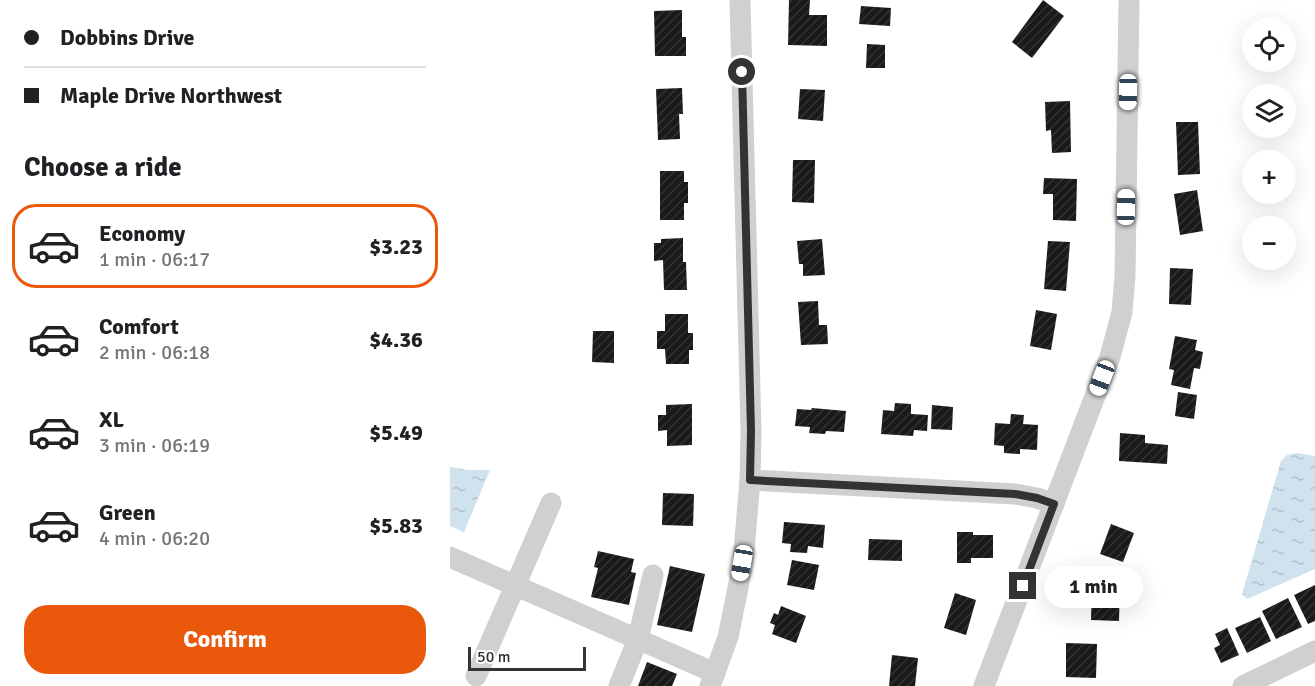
<!DOCTYPE html>
<meta charset="utf-8">
<style>
:root{--surface:#fff;--page:#f2f2f2;--text:#202124;--muted:#757577;--line:#e0e0e0;--accent:#ea580c}
body{margin:0;font-family:Signika,sans-serif;background:var(--page);color:var(--text);height:100vh;display:flex;flex-direction:column;font-size:22px;white-space:nowrap}
*{box-sizing:border-box;margin:0}
p{font-size:20px;color:var(--muted)}
.icon{flex:none;width:33px;height:33px;fill:none;stroke:currentColor;stroke-width:2;stroke-linecap:round;stroke-linejoin:round}
.map{position:relative;flex:1;overflow:hidden}
.side{display:flex;flex-direction:column;background:var(--surface);width:450px}
.side>*{flex:none}
.banner{display:grid;align-content:center;height:132px;padding:0 24px;background:var(--surface)}
.buttons{position:absolute;left:792px;top:18px;display:grid;gap:12px}
.buttons a{display:grid;place-items:center;width:54px;height:54px;border-radius:50%;background:var(--surface);box-shadow:0 6px 24px #0002;font-size:30px}
.scale{position:absolute;left:18px;bottom:15px;width:118px;box-sizing:border-box;padding-left:6px;border:3px solid #333;border-top:0;font-size:16px;line-height:21px;white-space:nowrap;color:#333;-webkit-text-stroke:4px #fff;paint-order:stroke}
.end{position:absolute;width:27px;height:27px;margin:-14px;border:8px solid #333;background:#fff;box-shadow:0 0 0 3px #fff}
.from{border-radius:50%}
.bubble{position:absolute;height:42px;border-radius:21px;background:var(--surface);box-shadow:0 6px 24px #0002;font-size:20px;font-weight:700;line-height:42px;text-align:center}
.car{position:absolute;width:18px;height:36px;margin:-18px -9px;border-radius:8px;box-shadow:0 0 4px 2px #0007;background:linear-gradient(#fff 24%,#345 0 40%,#fff 0 76%,#345 0 86%,#fff 0)}
.banner b{display:flex;align-items:center;gap:21px;height:57px;font-size:22px}
.banner b+b{border-top:2px solid var(--line)}
.banner i{width:15px;height:15px;background:var(--text)}
ul{padding:0;list-style:none}
li{display:flex;align-items:center;gap:18px;height:84px;margin:0 12px 9px;padding:0 12px;border:3px solid transparent;border-radius:24px}
li div{flex:1}
li b{display:block;font-size:22px}
li em{font-style:normal;font-weight:700}
li.selected{border-color:var(--accent)}
li>.icon{width:54px;height:54px;stroke-width:1.5}
h2{padding:0 24px;font-size:27px;line-height:72px}
.primary-button{display:flex;gap:12px;margin-top:auto;padding:12px 24px}
.primary-button a{flex:1;height:69px;border-radius:24px;background:var(--accent);color:#fff;font-size:24px;font-weight:700;line-height:69px;text-align:center}
main{display:flex;flex:1;min-height:0}
.map>svg:first-child{display:block}
.water{fill:url(#water-ripples)}
.building{fill:url(#building-hatch)}
.lines{fill:none;stroke-linecap:round;stroke-linejoin:round}
.minor{stroke:#d0d0d0;stroke-width:21}
.route{stroke:#333;stroke-width:8}
</style>
<main>
<section class="side">
<div class="banner">
<b><i class="from"></i>Dobbins Drive</b>
<b><i></i>Maple Drive Northwest</b>
</div>
<h2>Choose a ride</h2>
<ul>
<li class="selected"><svg class="icon" aria-label="car" viewBox="0 0 24 24"><path d="M5 17H2v-5l4-1 3-4h7l3 4 3 1v5h-3M9 17h6M6 11h13"/><circle cx="7" cy="17" r="2"/><circle cx="17" cy="17" r="2"/></svg><div><b>Economy</b><p>1 min · 06:17</p></div><em>$3.23</em></li>
<li><svg class="icon" aria-label="car" viewBox="0 0 24 24"><path d="M5 17H2v-5l4-1 3-4h7l3 4 3 1v5h-3M9 17h6M6 11h13"/><circle cx="7" cy="17" r="2"/><circle cx="17" cy="17" r="2"/></svg><div><b>Comfort</b><p>2 min · 06:18</p></div><em>$4.36</em></li>
<li><svg class="icon" aria-label="car" viewBox="0 0 24 24"><path d="M5 17H2v-5l4-1 3-4h7l3 4 3 1v5h-3M9 17h6M6 11h13"/><circle cx="7" cy="17" r="2"/><circle cx="17" cy="17" r="2"/></svg><div><b>XL</b><p>3 min · 06:19</p></div><em>$5.49</em></li>
<li><svg class="icon" aria-label="car" viewBox="0 0 24 24"><path d="M5 17H2v-5l4-1 3-4h7l3 4 3 1v5h-3M9 17h6M6 11h13"/><circle cx="7" cy="17" r="2"/><circle cx="17" cy="17" r="2"/></svg><div><b>Green</b><p>4 min · 06:20</p></div><em>$5.83</em></li>
</ul>
<div class="primary-button"><a>Confirm</a></div>
</section>
<div class="map">
<svg width="865" height="686" viewBox="0 0 865 686">
<defs>
<pattern id="water-ripples" width="26" height="14" patternUnits="userSpaceOnUse" patternTransform="scale(1.5)"><rect width="26" height="14" fill="#cfe2ee"/><path d="M2 4q2-2 4 0t4 0M15 11q2-2 4 0t4 0" fill="none" stroke="#b2c2cd"/></pattern>
<pattern id="building-hatch" width="6" height="6" patternUnits="userSpaceOnUse" patternTransform="scale(1.5)"><rect width="6" height="6" fill="#1a1a1a"/><path d="M-1 1l2-2M0 6l6-6M5 7l2-2" fill="none" stroke="#333"/></pattern>
</defs>
<rect width="100%" height="100%" fill="#fff"/>
<g class="water">
<polygon points="846,453 865,456 865,569 797,599 792,594 831,461 837,455"/>
<polygon points="0,467 18,470 40,470 14,532 0,526"/>
</g>
<g class="building">
<polygon points="339,0 360,0 359,15 377,15 377,46 338,45"/>
<polygon points="593,0 614,16 582,58 562,42"/>
<polygon points="411,6 441,8 440,26 409,24"/>
<polygon points="232,10 232,37 236,37 236,56 205,56 204,11"/>
<polygon points="417,44 435,45 435,68 416,68"/>
<polygon points="232,88 233,114 229,114 230,139 208,140 206,89"/>
<polygon points="350,89 375,90 373,121 348,119"/>
<polygon points="620,101 621,152 602,153 601,130 596,131 595,102"/>
<polygon points="726,122 748,122 750,174 728,175"/>
<polygon points="343,160 365,160 364,203 342,202"/>
<polygon points="210,171 234,171 234,182 238,182 238,203 234,203 234,220 210,220"/>
<polygon points="594,178 627,179 626,221 603,220 603,194 593,194"/>
<polygon points="747,190 753,231 730,235 724,194"/>
<polygon points="233,238 233,262 236,262 237,290 214,290 213,260 204,261 204,243 211,243 211,239"/>
<polygon points="372,239 375,275 353,276 353,264 349,264 347,241"/>
<polygon points="598,241 620,242 616,291 594,289"/>
<polygon points="720,268 743,269 741,305 719,304"/>
<polygon points="368,301 369,325 377,325 378,344 351,345 348,302"/>
<polygon points="586,310 607,314 601,350 580,346"/>
<polygon points="215,314 238,314 238,333 243,333 243,350 239,350 239,364 216,364 215,349 207,349 207,331 215,331"/>
<polygon points="143,331 164,331 164,363 142,362"/>
<polygon points="725,336 747,340 745,350 753,352 750,369 744,368 740,389 721,385 724,370 719,369"/>
<polygon points="728,392 747,395 744,419 725,416"/>
<polygon points="445,403 461,404 461,414 478,415 477,431 464,430 463,436 431,434 433,410 444,411"/>
<polygon points="242,404 242,445 217,446 217,430 208,431 208,415 216,415 216,405"/>
<polygon points="482,405 503,407 502,430 481,429"/>
<polygon points="362,408 396,411 394,432 376,431 375,434 359,433 360,427 345,426 347,409 361,410"/>
<polygon points="561,414 574,415 573,424 588,425 587,450 570,449 570,454 554,453 554,446 544,445 545,423 560,424"/>
<polygon points="670,433 695,435 695,443 718,445 717,464 669,461"/>
<polygon points="213,493 244,494 243,526 212,525"/>
<polygon points="334,522 375,525 373,548 358,546 357,553 340,552 341,544 332,543"/>
<polygon points="661,524 684,533 673,562 650,554"/>
<polygon points="507,532 523,532 523,535 543,535 543,558 521,558 521,563 507,563"/>
<polygon points="419,539 452,540 452,561 418,560"/>
<polygon points="148,551 184,559 181,572 186,573 179,605 141,597 148,568 144,567"/>
<polygon points="342,560 369,565 364,590 337,585"/>
<polygon points="220,566 255,574 242,632 207,625"/>
<polygon points="642,582 670,582 669,621 641,620"/>
<polygon points="865,585 865,621 858,624 844,595"/>
<polygon points="505,593 526,600 516,635 494,628"/>
<polygon points="838,598 852,627 826,639 812,611"/>
<polygon points="331,606 356,616 346,643 322,634 325,625 320,623 324,613 328,615"/>
<polygon points="810,617 821,641 797,653 785,628"/>
<polygon points="777,628 789,655 771,663 764,648 770,645 765,634"/>
<polygon points="616,643 647,644 646,678 616,677"/>
<polygon points="442,655 468,658 465,686 439,686"/>
<polygon points="197,662 227,674 222,686 188,686"/>
</g>
<g class="lines">
<g class="minor">
<polyline points="300,480 565,494 587,498 604,504"/>
<polyline points="0,557 265,673"/>
<polyline points="26,676 101,503"/>
<polyline points="169,686 188,639 203,575"/>
<polyline points="260,686 278,637 293,563 300,480 301,431 290,0"/>
<polyline points="534,686 660,357 672,312 675,276 679,0"/>
<polyline points="793,686 865,651"/>
</g>
</g>
<g class="lines">
<polyline class="route" points="292,72 301,431 300,480 565,494 587,498 604,504 573,586"/>
</g>
</svg>
<div class="buttons">
<a><svg class="icon" aria-label="locate" viewBox="0 0 24 24"><circle cx="12" cy="12" r="6"/><path d="M12 2v4M12 18v4M2 12h4M18 12h4"/></svg></a>
<a><svg class="icon" aria-label="layers" viewBox="0 0 24 24"><path d="M12 4l9 5-9 5-9-5zM3 14l9 5 9-5"/></svg></a>
<a>+</a>
<a>−</a>
</div>
<div class="scale">50 m</div>
<i class="end from" style="left:292px;top:72px"></i>
<i class="end" style="left:573px;top:586px"></i>
<div class="bubble" style="left:594px;top:566px;width:99px">1 min</div>
<i class="car" style="left:678px;top:92px;rotate:181deg"></i>
<i class="car" style="left:676px;top:207px;rotate:1deg"></i>
<i class="car" style="left:652px;top:378px;rotate:201deg"></i>
<i class="car" style="left:292px;top:563px;rotate:190deg"></i>
</div>
</main>
